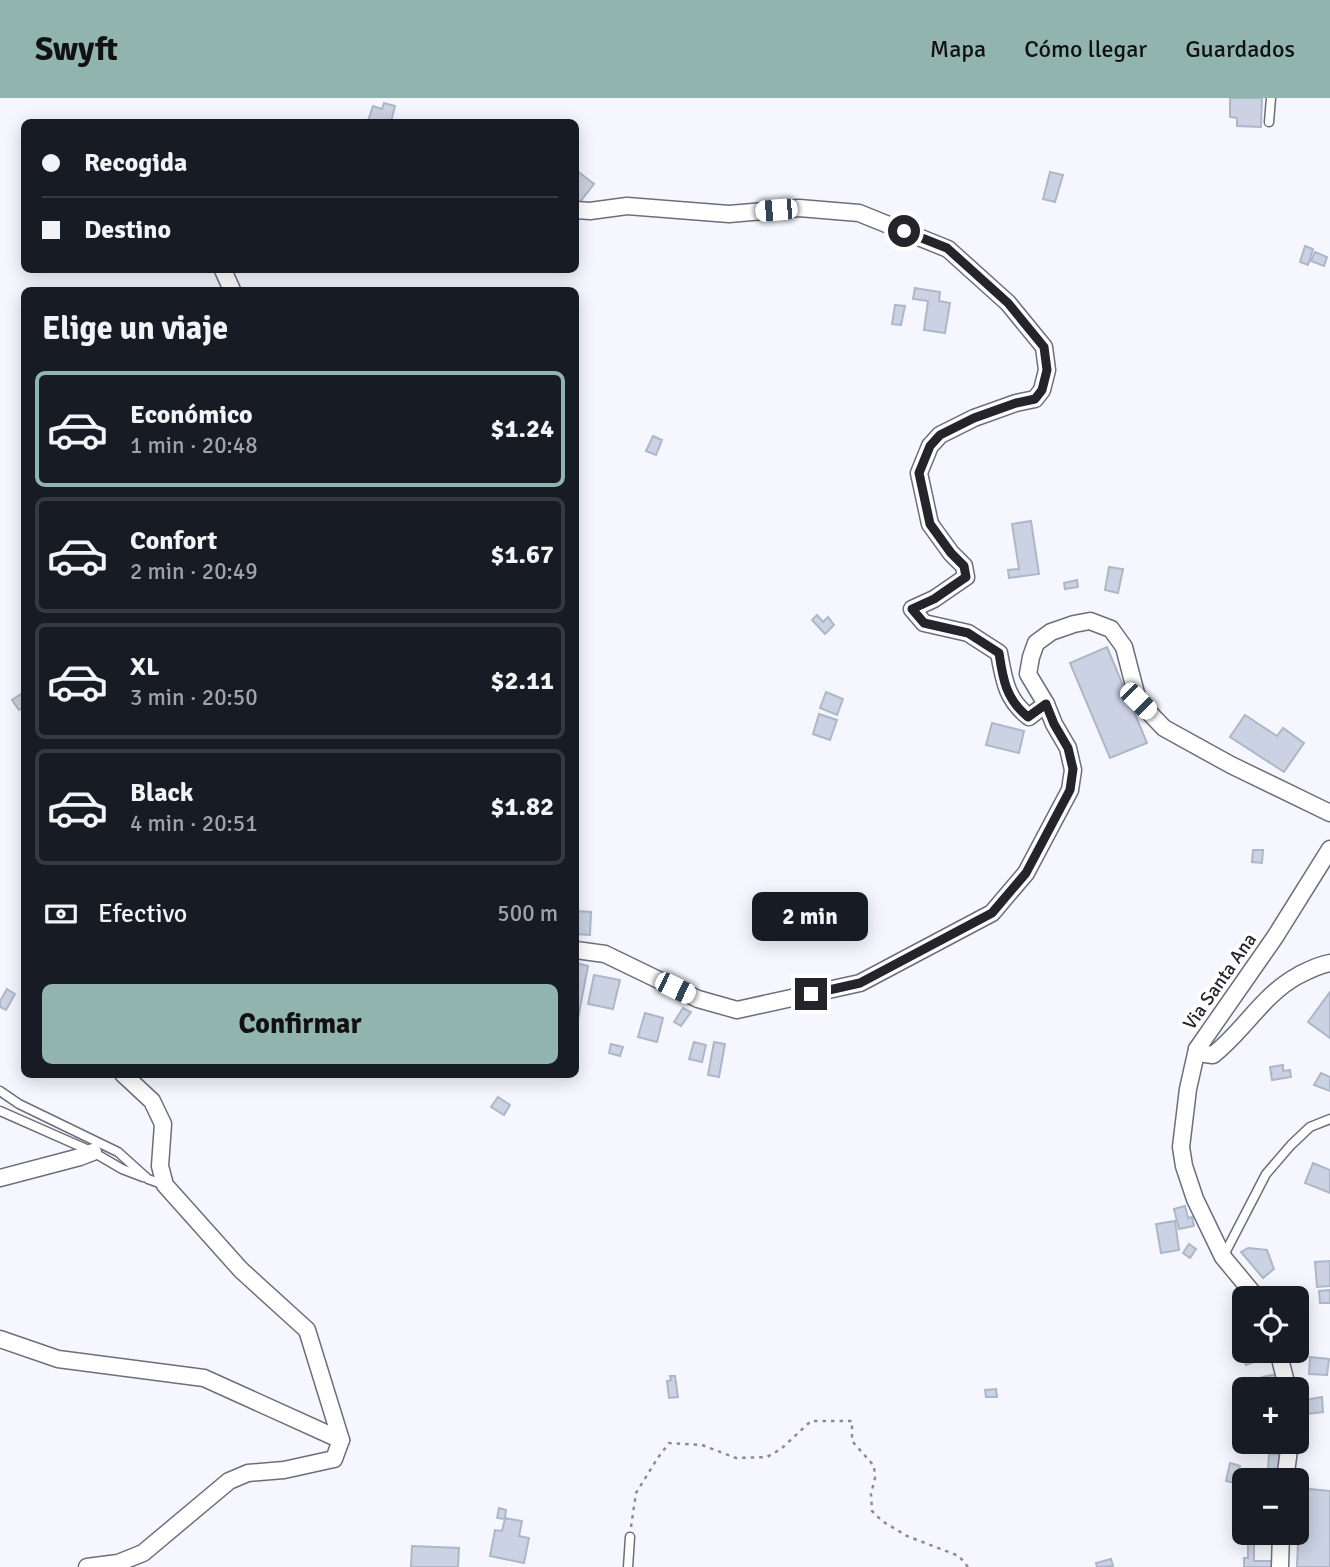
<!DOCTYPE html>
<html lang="es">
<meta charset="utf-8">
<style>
:root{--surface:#171b24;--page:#20242c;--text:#f1f3f6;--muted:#9ea1a6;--line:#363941;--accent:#92b4af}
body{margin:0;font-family:Signika,sans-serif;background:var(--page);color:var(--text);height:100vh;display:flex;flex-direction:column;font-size:26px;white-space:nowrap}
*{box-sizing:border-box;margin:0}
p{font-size:23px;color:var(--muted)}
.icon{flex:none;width:38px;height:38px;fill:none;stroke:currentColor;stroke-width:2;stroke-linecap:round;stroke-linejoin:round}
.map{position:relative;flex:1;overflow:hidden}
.drawer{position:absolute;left:21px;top:189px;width:558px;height:791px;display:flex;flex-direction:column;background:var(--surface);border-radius:10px;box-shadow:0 4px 18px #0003}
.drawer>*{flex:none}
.hud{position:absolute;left:21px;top:21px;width:558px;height:154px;border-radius:10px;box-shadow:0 4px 18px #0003;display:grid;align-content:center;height:154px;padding:0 21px;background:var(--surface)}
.tools{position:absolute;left:1232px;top:1188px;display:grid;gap:14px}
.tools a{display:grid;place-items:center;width:77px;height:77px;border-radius:10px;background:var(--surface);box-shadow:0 4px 18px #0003;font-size:35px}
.end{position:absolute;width:32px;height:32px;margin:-16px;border:9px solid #24242a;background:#fff;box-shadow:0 0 0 4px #fff}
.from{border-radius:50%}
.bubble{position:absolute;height:49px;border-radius:10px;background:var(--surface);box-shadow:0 4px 18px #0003;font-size:23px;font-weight:700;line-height:49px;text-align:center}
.car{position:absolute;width:21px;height:42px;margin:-21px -10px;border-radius:9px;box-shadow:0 0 5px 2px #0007;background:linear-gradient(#fff 24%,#345 0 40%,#fff 0 76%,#345 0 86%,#fff 0)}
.hud b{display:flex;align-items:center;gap:24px;height:66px;font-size:26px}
.hud b+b{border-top:2px solid var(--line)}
.hud i{width:18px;height:18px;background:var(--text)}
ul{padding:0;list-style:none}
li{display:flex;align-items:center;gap:21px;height:116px;margin:0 14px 10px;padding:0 7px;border:4px solid var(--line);border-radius:10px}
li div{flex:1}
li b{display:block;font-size:26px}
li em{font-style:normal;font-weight:700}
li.selected{border-color:var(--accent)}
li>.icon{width:63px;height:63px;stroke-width:1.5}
h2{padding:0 21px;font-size:32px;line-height:84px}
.pay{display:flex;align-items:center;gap:18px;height:77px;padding:0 21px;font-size:26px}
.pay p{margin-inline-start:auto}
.primary-button{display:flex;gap:14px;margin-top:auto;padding:14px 21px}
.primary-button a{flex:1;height:80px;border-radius:10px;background:var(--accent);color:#111;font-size:28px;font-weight:700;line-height:80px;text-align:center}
header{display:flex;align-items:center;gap:42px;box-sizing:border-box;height:98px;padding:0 35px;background:var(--accent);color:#111}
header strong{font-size:33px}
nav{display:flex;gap:38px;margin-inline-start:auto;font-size:24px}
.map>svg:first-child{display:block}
.building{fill:#cad2e3;stroke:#aeb7c7;stroke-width:2}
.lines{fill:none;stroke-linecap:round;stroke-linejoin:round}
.lane-casing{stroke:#6d6d7d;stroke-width:11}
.street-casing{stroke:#6d6d7d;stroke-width:19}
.path{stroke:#8b8c92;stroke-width:2.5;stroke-dasharray:3.5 5;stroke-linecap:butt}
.lane{stroke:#fff;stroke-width:8}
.street{stroke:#fff;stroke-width:16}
.route{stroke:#24242a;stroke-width:9}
.labels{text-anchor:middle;stroke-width:7;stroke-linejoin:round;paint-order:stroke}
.street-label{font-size:19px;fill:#24242a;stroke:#fff}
</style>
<header>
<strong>Swyft</strong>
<nav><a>Mapa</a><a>Cómo llegar</a><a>Guardados</a></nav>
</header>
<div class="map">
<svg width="1330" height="1469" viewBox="0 0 1330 1469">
<rect width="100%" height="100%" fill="#f6f7fe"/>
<g class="building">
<polygon points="1230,0 1262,0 1261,29 1237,28 1237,20 1230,19"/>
<polygon points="384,5 395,8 391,24 368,23 373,8 382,11"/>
<polygon points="576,72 594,86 576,109"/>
<polygon points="1050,74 1063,77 1055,104 1043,101"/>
<polygon points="1305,148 1313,151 1308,167 1300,164"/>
<polygon points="1315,154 1327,159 1324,168 1311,163"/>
<polygon points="915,190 940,194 939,203 950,205 945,235 924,232 928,203 913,201"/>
<polygon points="895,207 905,208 901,227 892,226"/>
<polygon points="653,338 662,342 656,357 646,353"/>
<polygon points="1031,423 1039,476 1009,480 1008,472 1019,471 1012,426"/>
<polygon points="1109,469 1123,471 1118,495 1105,492"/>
<polygon points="1077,482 1078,489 1065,491 1064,485"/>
<polygon points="817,517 823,524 828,519 834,527 825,536 812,522"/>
<polygon points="1107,549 1147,645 1110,660 1070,565"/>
<polygon points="24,594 24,609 19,612 12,602"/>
<polygon points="826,594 843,601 837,617 820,610"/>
<polygon points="819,616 837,622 830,642 813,636"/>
<polygon points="1245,617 1277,638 1283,630 1304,645 1284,674 1230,639"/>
<polygon points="992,625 1024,633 1019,655 986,647"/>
<polygon points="1253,752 1263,752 1262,765 1252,764"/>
<polygon points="576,813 591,814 590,837 576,836"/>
<polygon points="576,865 588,868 576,931"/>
<polygon points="594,877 620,882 613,911 588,906"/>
<polygon points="7,891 15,896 6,912 0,909 0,903"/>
<polygon points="1330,894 1330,940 1308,924"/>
<polygon points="683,910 691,914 681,928 674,924"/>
<polygon points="645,915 663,920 657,944 638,939"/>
<polygon points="694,944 706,947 702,964 689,961"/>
<polygon points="714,944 725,946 719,979 708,977"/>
<polygon points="611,946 623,949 620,958 609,955"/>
<polygon points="1283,967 1283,973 1290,972 1291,979 1272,982 1270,969"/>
<polygon points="1321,975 1330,979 1330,993 1314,987"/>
<polygon points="498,999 510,1007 504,1017 491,1009"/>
<polygon points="1313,1065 1330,1072 1330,1095 1305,1085"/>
<polygon points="1185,1108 1188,1120 1192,1119 1194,1128 1179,1131 1174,1111"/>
<polygon points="1175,1123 1179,1152 1161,1155 1156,1126"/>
<polygon points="1189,1146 1196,1151 1190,1160 1183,1155"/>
<polygon points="1248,1150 1267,1152 1274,1171 1263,1180 1241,1154"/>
<polygon points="1330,1163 1330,1188 1317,1189 1315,1164"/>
<polygon points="1330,1192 1330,1205 1320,1205 1319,1193"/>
<polygon points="1244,1250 1244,1253 1261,1253 1259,1254 1262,1261 1246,1267 1240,1252"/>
<polygon points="1310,1259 1329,1261 1327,1277 1309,1276"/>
<polygon points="1277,1276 1280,1292 1265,1292 1262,1279"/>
<polygon points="670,1278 675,1278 678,1299 669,1300 667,1283 671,1282"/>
<polygon points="1246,1284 1248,1292 1244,1292 1244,1296 1240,1297 1237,1287"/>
<polygon points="996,1291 997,1299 986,1299 985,1292"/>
<polygon points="1322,1299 1323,1314 1307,1316 1305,1302"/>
<polygon points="1269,1356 1285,1357 1283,1382 1254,1382 1255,1371 1268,1372"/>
<polygon points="1230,1365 1240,1368 1235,1385 1226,1383"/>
<polygon points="1300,1390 1330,1393 1330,1469 1297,1469"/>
<polygon points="499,1410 506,1412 505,1420 522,1423 519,1438 529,1440 524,1465 490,1458 495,1432 502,1433 505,1421 497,1420"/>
<polygon points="1248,1444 1254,1444 1254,1463 1273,1463 1273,1469 1244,1469 1244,1460 1248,1460"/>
<polygon points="412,1448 459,1450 458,1469 411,1469"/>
<polygon points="1111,1461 1113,1468 1097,1469 1096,1465"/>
</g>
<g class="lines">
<defs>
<g id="lane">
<polyline points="1269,24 1271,0"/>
<polyline points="0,993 19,1006 118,1054 148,1081 165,1087"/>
<polyline points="0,1013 93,1054 122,1071 143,1079"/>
<polyline points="1223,1159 1266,1076 1291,1047 1310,1029 1330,1021"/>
<polyline points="628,1469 630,1439"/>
</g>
<g id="street">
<path d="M576,112L590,113L627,108L729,116L799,110L859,115L948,151L1008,205L1044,249L1047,272L1042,292L1035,301L1016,305L974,320L940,337L930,348L919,375L930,426L951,455L964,468L966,479L934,501L912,511L924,525L968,535L999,555C1004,582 1006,601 1029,619L1046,606"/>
<polyline points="223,172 232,192"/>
<polyline points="576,852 605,856 698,901 737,912 860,885 992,815 1026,775 1070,692 1073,672 1068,650 1054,626 1046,606 1028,576 1031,559 1036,545 1051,534 1074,526 1090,523 1111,531 1124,549 1138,603 1164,630 1231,667 1330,715"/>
<path d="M1197,951L1205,956L1213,957C1245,932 1262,897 1299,877C1309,872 1318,867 1330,865"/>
<polyline points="0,1080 80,1059 93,1054"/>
<polyline points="1257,1200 1223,1159 1195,1101 1184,1068 1181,1049 1188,991 1197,951 1275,839 1330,751"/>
<polyline points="0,1241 58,1261 204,1280 341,1342"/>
<polyline points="1278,1253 1288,1292"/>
<polyline points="1285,1382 1290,1344"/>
<polyline points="87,1469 118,1465 143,1455 229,1383 248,1375 284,1372 334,1361 341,1342 307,1232 241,1172 165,1087 160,1068 163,1026 152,1003 123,976"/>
<polyline points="1280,1469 1281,1435"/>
</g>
</defs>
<use href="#lane" class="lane-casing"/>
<use href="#street" class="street-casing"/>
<polyline class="path" points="631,1429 636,1395 657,1361 669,1345 702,1347 736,1360 767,1359 781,1351 811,1323 852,1323 852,1343 874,1368 875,1380 871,1396 872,1413 882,1423 907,1438 959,1458 968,1469"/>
<use href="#lane" class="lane"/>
<use href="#street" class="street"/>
</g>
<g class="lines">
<path class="route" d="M811,896L860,885L992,815L1026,775L1070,692L1073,671L1068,650L1054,626L1046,606L1028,619C1006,601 1003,582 999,555L968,535L924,525L912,511L934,501L966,479L964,468L951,455L930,426L919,375L930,348L940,337L974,320L1016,305L1035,301L1042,292L1047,272L1044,249L1008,205L947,150L904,133"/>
</g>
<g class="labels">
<g class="street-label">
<text transform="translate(1219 883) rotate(-55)" y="7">Via Santa Ana</text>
</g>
</g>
</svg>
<div class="tools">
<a><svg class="icon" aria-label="locate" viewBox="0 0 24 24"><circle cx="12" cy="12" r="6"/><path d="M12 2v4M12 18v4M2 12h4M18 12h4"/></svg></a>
<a>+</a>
<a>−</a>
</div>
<i class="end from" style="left:904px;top:133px"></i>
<i class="end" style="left:811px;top:896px"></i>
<div class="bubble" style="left:752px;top:794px;width:116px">2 min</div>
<i class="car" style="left:776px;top:112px;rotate:265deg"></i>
<i class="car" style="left:1138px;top:603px;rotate:135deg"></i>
<i class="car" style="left:675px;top:890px;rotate:116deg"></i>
<div class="hud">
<b><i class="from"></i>Recogida</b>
<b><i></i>Destino</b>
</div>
<section class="drawer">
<h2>Elige un viaje</h2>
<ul>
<li class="selected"><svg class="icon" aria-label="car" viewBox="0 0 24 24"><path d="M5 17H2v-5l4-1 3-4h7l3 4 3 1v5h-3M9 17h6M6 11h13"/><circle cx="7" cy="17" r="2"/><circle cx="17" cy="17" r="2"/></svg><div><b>Económico</b><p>1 min · 20:48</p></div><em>$1.24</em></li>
<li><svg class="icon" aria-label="car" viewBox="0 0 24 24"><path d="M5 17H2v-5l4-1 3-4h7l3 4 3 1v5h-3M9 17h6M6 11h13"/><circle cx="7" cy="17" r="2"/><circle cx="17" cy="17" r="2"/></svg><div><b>Confort</b><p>2 min · 20:49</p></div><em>$1.67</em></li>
<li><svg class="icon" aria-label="car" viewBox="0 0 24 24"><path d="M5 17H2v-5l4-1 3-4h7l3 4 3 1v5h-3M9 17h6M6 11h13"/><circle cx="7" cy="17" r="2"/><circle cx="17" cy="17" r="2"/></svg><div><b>XL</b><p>3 min · 20:50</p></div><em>$2.11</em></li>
<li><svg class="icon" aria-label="car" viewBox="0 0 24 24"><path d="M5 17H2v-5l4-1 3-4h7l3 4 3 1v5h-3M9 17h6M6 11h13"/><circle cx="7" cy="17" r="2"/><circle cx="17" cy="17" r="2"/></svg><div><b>Black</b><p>4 min · 20:51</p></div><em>$1.82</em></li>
</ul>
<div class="pay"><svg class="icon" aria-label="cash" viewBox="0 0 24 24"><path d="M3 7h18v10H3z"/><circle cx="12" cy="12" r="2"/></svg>Efectivo<p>500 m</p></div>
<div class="primary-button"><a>Confirmar</a></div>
</section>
</div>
